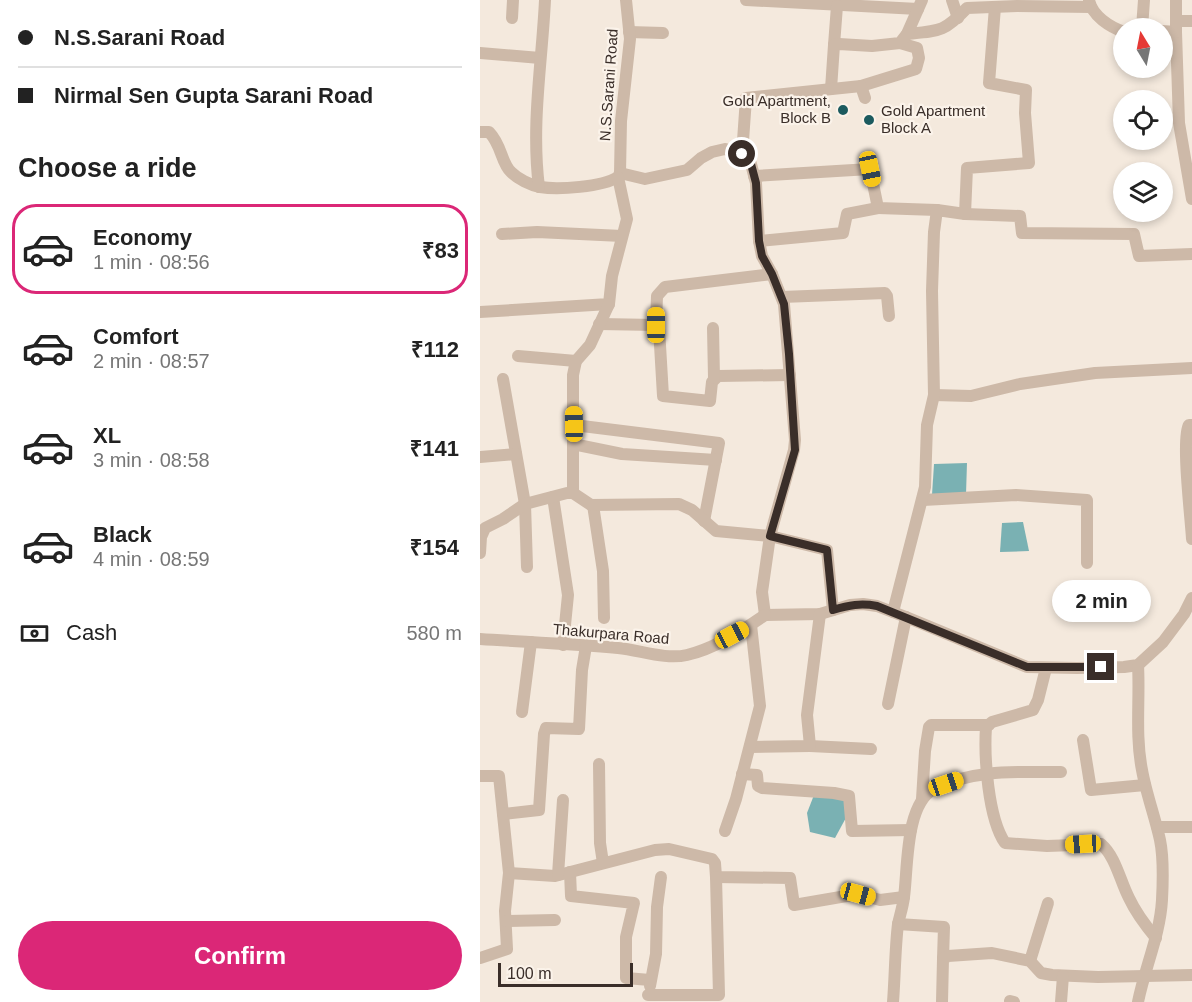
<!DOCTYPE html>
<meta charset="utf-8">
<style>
:root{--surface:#fff;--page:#f6f6f6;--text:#222;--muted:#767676;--line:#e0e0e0;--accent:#db2777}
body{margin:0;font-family:Arial,sans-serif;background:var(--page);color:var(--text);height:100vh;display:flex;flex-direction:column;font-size:22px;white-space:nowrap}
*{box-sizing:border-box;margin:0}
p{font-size:20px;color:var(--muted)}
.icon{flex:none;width:33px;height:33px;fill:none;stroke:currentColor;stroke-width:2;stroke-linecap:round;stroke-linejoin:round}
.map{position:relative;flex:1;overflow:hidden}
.panel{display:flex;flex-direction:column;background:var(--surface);width:480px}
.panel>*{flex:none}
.banner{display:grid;align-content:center;height:132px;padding:0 18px;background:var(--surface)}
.needle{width:39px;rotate:350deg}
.tools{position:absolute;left:633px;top:18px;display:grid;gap:12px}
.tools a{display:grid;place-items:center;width:60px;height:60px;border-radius:50%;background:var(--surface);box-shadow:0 3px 9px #0003;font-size:30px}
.scale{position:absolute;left:18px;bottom:15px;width:135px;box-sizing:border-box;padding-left:6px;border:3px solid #3a2e29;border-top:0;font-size:16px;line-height:21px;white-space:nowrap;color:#3a2e29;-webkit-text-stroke:4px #fbf3ea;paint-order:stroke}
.end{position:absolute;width:27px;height:27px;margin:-14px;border:8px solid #3a2e29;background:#fff;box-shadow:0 0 0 3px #fff}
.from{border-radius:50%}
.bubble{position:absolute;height:42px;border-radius:21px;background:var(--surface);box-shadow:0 3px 9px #0003;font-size:20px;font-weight:700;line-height:42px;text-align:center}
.car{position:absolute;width:18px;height:36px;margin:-18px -9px;border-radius:8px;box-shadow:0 0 4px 2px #0007;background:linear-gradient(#f5c518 24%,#345 0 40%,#f5c518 0 76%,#345 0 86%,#f5c518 0)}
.banner b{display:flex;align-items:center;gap:21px;height:57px;font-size:22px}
.banner b+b{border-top:2px solid var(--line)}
.banner i{width:15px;height:15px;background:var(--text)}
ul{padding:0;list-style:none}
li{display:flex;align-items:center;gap:18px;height:90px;margin:0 12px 9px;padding:0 6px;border:3px solid transparent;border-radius:24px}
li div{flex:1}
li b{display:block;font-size:22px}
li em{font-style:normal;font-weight:700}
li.selected{border-color:var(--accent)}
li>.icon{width:54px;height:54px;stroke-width:1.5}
h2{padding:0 18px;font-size:27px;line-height:72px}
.pay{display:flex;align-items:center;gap:15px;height:66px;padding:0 18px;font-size:22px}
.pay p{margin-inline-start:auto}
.cta{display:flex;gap:12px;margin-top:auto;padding:12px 18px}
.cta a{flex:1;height:69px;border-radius:36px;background:var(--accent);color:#fff;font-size:24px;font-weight:700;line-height:69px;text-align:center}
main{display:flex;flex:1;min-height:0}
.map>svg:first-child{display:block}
.water{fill:#7ab1b3}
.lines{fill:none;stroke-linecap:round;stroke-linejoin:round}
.minor{stroke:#cdb9a8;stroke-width:12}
.route{stroke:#3a2e29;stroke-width:8}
.poi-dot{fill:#1b5a5e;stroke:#fbf3ea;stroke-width:2}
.labels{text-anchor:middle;stroke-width:4.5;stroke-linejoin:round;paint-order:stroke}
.street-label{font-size:15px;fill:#3a2e29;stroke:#fbf3ea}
.poi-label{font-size:15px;fill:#3a2e29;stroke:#fbf3ea;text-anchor:end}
</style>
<main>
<section class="panel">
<div class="banner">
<b><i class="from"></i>N.S.Sarani Road</b>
<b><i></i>Nirmal Sen Gupta Sarani Road</b>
</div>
<h2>Choose a ride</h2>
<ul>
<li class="selected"><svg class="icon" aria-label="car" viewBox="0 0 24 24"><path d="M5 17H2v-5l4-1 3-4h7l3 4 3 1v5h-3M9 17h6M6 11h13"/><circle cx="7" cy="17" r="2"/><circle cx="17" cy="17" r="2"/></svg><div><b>Economy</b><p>1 min · 08:56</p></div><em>₹83</em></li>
<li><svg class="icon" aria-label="car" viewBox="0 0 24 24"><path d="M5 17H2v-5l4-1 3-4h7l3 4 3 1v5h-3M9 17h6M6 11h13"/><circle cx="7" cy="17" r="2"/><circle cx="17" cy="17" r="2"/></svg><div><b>Comfort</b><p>2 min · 08:57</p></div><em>₹112</em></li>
<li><svg class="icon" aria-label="car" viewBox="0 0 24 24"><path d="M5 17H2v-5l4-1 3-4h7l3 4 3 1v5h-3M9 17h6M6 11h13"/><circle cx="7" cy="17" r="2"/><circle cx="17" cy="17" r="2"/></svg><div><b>XL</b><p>3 min · 08:58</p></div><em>₹141</em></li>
<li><svg class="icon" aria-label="car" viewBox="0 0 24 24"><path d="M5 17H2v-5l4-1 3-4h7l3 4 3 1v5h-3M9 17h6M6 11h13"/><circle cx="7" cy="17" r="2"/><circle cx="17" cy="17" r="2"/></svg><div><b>Black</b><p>4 min · 08:59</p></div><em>₹154</em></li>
</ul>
<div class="pay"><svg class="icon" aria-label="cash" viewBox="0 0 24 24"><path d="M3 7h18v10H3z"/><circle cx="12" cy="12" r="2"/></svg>Cash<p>580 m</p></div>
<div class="cta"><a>Confirm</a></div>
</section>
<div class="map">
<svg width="712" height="1002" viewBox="0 0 712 1002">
<rect width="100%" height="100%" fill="#f4e9dd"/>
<g class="water">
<polygon points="487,463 486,494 452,495 454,464"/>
<polygon points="543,522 549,551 520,552 522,523"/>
<polygon points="334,795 363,797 368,814 355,838 330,832 327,813"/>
</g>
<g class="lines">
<g class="minor">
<polyline points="266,0 438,9"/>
<polyline points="472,0 478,18"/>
<path d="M609,0C612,16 630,27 644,32"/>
<polyline points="32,18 33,0"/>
<polyline points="696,21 712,21"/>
<polyline points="662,28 664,0"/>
<polyline points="682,31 696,32 699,123 712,199"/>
<polyline points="149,32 183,33"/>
<polyline points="696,32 696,0"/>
<path d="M427,34C460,31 464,32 487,8L537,6L611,7"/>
<polyline points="354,45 357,6"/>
<polyline points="0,53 60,58"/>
<polyline points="381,86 436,69 439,58 437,48 420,43"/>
<polyline points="351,89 354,45 359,44 392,46 420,43 427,34 442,0"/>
<path d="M0,132H9C22,145 21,163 31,172C38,179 50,185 60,187C78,190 122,187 138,177L140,173L141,121L150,39L146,0"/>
<polyline points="262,155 266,98 381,86 385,98"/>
<polyline points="140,173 165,179 207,170 221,158 232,152 245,149 262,155 271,164 276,183 279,241 282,256 292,274 304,304 315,440 314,450 290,536 282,592 285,615"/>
<polyline points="274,176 390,169 398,208 457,210"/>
<path d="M59,187C51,124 62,63 65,0"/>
<polyline points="485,214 540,216 542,233 654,234 659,256 712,254"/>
<polyline points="22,234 57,232 142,236"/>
<polyline points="279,241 363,233 367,214 398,208"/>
<polyline points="302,297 405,293 407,296 409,316"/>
<polyline points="0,312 129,304 132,276 147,219 138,177"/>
<polyline points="119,324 176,325 177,296 185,287 292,274"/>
<polyline points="176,325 179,328 183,396 230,401 232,382 238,376 310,375"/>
<polyline points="233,328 234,378"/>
<polyline points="38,356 96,361"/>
<polyline points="23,379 45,504 47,567"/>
<polyline points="454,395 491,396 540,384 615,373 712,368"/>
<polyline points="94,425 239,443 224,521"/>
<path d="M712,425H709C701,438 711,519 712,539"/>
<polyline points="93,444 142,454 236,460"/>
<polyline points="0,457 36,454"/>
<polyline points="93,493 93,375 96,361 110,345 129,304"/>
<polyline points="73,497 88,595 83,645"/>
<polyline points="443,500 536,495 607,500 607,563"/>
<polyline points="113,505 123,571 124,618"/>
<polyline points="0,553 1,537 5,528 23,519 45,504 87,493 93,493 111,505 199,504 212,510 236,531 290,536 347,550 353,610"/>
<polyline points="413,612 445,487 447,425 454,395 452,291 454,232 457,210 485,214 487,168 549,163 545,113 546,90 509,83 515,7"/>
<polyline points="285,615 340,614 370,605 383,604 397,606 426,617 547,667 597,668 644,667 658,665 683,642 704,614 712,598"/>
<path d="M0,639C46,642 92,644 138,648C160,650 185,660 207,655C234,649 262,631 285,615"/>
<path d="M658,665C660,699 655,735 662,770C666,793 675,817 680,840C684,859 683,881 682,900C680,935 665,967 658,1002"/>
<path d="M566,668L558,700L553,710L512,722L506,727C504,757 508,818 525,843L567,846L621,844C636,857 640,881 649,898C656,913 665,925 676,938"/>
<polyline points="408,704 426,617"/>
<polyline points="42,712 51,642"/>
<polyline points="603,740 611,790 665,785"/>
<polyline points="330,746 391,749"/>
<polyline points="270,747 330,746 327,715 340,614"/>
<polyline points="119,764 120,843 123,863"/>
<polyline points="262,774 277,775 278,786 282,788 354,793 369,796 372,831 431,830"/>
<polyline points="0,776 19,776 29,873 25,911 27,949 0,958"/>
<polyline points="442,799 445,751 449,727 451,725 509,725"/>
<polyline points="23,814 59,810 64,734 66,728 99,729 102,670 106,646"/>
<polyline points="677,827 712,827"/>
<polyline points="245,831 256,799 280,706 271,625"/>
<polyline points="90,872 91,896 154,903 146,937 146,978 170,980"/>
<polyline points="29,873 75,876 175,850 189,849 232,859 235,863 236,877 310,878 314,905 378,894 400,900 424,897"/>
<polyline points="78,875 83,800"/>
<polyline points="26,921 75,920"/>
<polyline points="418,924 464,927 463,959"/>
<polyline points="550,961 568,903"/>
<polyline points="170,986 176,954 177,907 181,877"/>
<polyline points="168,995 239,995 236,877"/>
<polyline points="530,1001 534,1002"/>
<path d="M413,1002C415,976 415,949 418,924C420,915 423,906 424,897C428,868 425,804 454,789C492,769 539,772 581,772"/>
<polyline points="462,1002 463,959 468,956 512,953 550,961 561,973 572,975 618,977 712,975"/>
<polyline points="581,1002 583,976"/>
</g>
</g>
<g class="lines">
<path class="route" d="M262,154L271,164L276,183L279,241L282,256L292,274L304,304L309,354L315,450L290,536L347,550L353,610C369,605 381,603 397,606L547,667H621"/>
</g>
<g class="poi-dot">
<circle cx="363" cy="110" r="6"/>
<circle cx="389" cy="120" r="6"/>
</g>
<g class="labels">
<g class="street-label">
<text transform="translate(129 85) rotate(-86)" y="5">N.S.Sarani Road</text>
<text transform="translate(131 634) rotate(5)" y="5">Thakurpara Road</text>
</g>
<g class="poi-label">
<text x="351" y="106">Gold Apartment,<tspan x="351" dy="17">Block B</tspan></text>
<text x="401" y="116" text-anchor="start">Gold Apartment<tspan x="401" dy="17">Block A</tspan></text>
</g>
</g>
</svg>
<div class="tools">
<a><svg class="needle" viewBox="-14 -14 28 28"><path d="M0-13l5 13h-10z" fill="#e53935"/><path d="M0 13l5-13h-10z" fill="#767676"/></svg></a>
<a><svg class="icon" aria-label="locate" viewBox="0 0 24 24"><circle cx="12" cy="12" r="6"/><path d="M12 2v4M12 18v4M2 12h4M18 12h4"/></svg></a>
<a><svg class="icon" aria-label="layers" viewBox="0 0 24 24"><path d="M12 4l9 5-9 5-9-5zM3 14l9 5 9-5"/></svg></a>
</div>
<div class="scale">100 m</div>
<i class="end from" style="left:262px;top:154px"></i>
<i class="end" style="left:621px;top:667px"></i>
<div class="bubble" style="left:572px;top:580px;width:99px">2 min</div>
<i class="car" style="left:390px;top:169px;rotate:168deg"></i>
<i class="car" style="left:176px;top:325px;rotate:0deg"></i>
<i class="car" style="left:94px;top:424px;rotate:359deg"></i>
<i class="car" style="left:252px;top:635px;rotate:62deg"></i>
<i class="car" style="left:466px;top:784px;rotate:71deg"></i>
<i class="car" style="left:603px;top:844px;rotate:267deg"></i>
<i class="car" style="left:378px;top:894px;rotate:105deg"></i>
</div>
</main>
